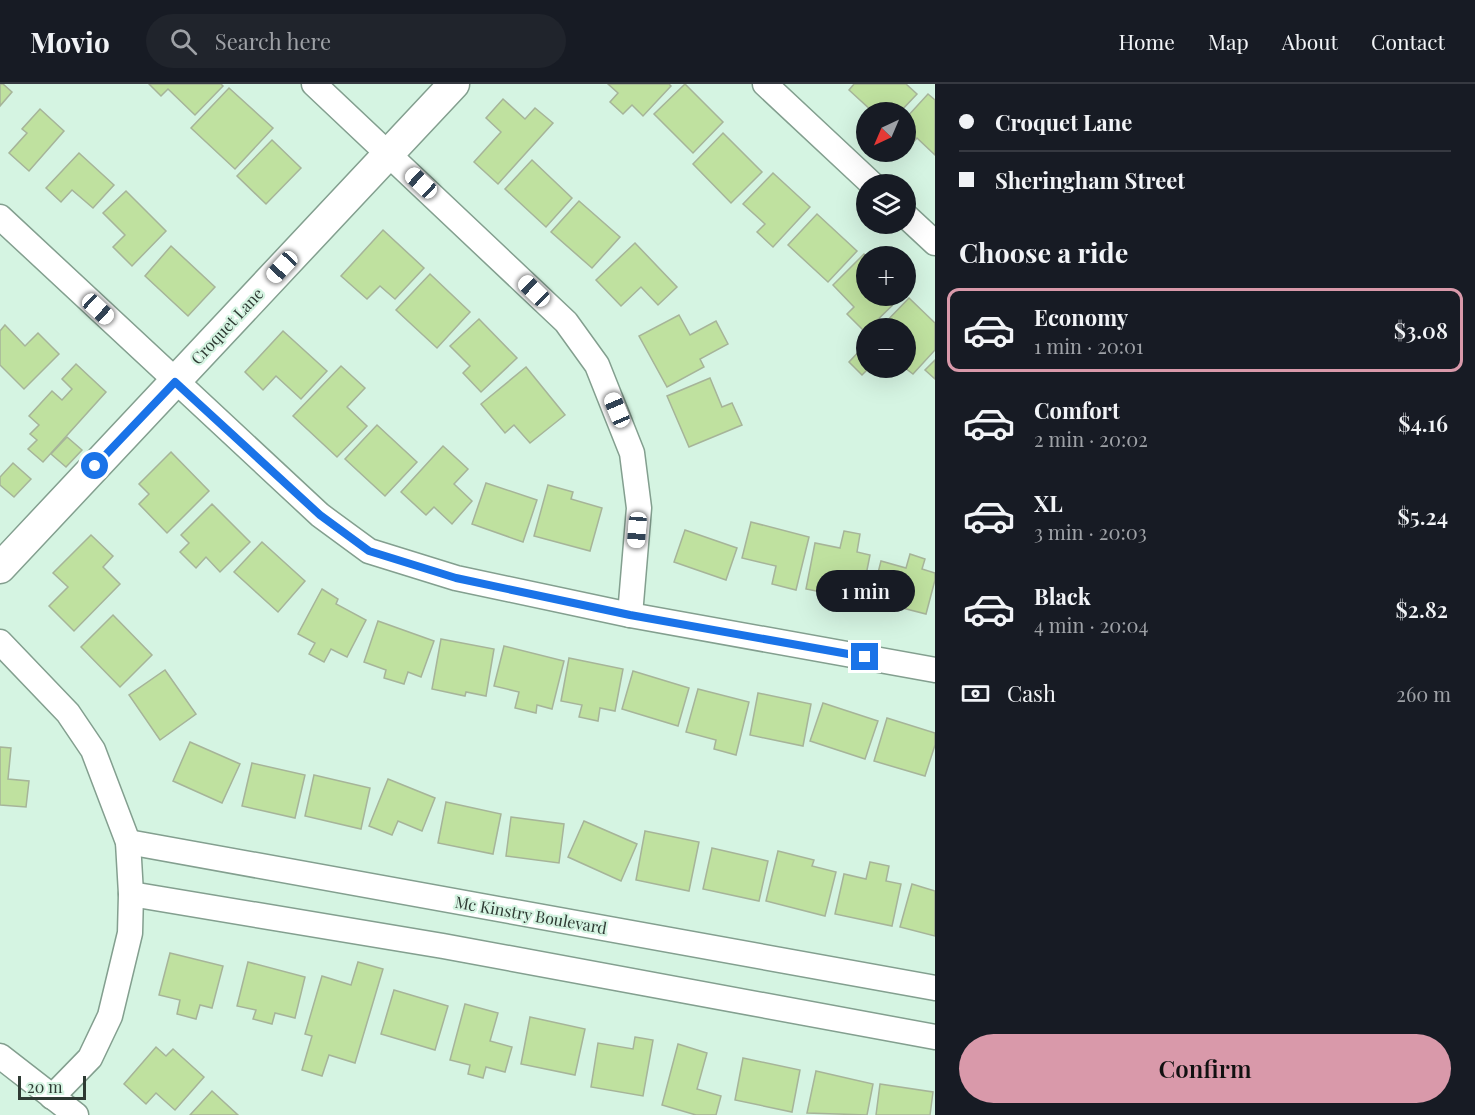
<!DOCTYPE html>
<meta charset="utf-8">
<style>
:root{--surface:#171b24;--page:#20242c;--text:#f1f3f6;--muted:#9ea1a6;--line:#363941;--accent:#d999aa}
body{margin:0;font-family:"Playfair Display",serif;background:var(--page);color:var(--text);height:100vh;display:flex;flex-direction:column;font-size:22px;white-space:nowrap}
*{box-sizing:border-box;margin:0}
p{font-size:20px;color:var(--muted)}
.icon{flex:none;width:33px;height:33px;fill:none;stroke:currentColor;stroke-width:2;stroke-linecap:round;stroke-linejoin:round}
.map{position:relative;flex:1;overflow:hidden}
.drawer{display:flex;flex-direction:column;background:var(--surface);width:540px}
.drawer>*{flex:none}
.guide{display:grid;align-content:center;height:132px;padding:0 24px;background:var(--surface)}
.needle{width:39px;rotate:224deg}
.controls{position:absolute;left:856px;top:18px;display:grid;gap:12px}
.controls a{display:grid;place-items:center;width:60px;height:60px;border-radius:50%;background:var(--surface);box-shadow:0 6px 24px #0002;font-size:30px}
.scale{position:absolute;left:18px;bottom:15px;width:68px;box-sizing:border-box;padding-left:6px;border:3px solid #2e3a33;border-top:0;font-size:16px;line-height:21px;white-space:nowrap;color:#2e3a33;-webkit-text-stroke:4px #d5f4e2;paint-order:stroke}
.end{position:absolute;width:27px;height:27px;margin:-14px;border:8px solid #1a73e8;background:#fff;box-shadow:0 0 0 3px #fff}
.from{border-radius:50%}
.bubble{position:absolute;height:42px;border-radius:21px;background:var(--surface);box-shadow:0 6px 24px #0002;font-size:20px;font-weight:600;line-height:42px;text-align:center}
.car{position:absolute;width:18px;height:36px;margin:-18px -9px;border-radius:8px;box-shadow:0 0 4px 2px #0007;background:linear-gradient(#fff 24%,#345 0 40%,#fff 0 76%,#345 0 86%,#fff 0)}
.guide b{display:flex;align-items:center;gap:21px;height:57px;font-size:22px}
.guide b+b{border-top:2px solid var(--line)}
.guide i{width:15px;height:15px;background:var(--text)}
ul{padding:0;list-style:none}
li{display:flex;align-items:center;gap:18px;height:84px;margin:0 12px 9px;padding:0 12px;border:3px solid transparent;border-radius:12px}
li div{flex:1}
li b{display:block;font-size:22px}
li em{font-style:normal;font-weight:600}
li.selected{border-color:var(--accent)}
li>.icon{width:54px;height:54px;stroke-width:1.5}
h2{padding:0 24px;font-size:27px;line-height:72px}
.pay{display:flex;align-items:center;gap:15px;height:66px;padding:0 24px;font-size:22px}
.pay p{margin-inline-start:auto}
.cta{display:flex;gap:12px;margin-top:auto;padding:12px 24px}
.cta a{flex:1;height:69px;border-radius:36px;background:var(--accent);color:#111;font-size:24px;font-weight:600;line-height:69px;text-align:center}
header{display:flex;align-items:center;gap:36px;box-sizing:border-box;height:84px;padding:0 30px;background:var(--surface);border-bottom:2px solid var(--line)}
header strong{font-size:28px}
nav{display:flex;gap:33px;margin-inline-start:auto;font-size:21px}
.search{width:420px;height:54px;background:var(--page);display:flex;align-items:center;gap:15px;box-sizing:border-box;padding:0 21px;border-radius:33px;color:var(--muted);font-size:22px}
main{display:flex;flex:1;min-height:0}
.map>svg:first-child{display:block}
.building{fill:#bfe19f;stroke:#a6b499;stroke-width:1.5}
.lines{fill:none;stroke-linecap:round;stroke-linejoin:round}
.minor-casing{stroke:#839f8f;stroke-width:27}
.tertiary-casing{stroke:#839f8f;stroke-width:33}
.minor{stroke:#fff;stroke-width:24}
.tertiary{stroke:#fff;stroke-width:30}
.route{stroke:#1a73e8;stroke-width:8}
.labels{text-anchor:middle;stroke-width:4.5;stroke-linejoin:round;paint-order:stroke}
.street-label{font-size:16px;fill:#2e3a33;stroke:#d5f4e2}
</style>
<header>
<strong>Movio</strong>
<div class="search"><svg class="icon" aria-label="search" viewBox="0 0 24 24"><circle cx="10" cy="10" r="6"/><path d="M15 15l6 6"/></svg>Search here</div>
<nav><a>Home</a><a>Map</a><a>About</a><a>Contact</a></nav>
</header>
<main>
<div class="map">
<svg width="935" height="1031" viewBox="0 0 935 1031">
<rect width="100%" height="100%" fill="#d5f4e2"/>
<g class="building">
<polygon points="0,0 3,0 12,8 0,22"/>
<polygon points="149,0 221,0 223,2 195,31 168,5 161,12"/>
<polygon points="608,0 669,0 671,2 643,32 632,21 623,30 610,18 618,9"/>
<polygon points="685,0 723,38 693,69 654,30"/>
<polygon points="854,0 906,0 917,10 900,28 873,28 849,6"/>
<polygon points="229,4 273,44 235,85 191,44"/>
<polygon points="928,10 935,16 935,71 917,54 909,63 906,60 906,34"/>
<polygon points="503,15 525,35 535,24 553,39 498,100 474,78 501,48 486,34"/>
<polygon points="40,25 64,47 29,87 9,69 27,49 22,45"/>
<polygon points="723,49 762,88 731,119 693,80"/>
<polygon points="272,56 301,84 266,120 237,92"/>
<polygon points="79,69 114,101 93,124 72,106 61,118 46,104"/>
<polygon points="532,76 572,114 546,143 505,105"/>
<polygon points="773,89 810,123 773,163 757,148 765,140 743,120"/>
<polygon points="126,107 166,147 132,182 113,163 125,151 103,129"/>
<polygon points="579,117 620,153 592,184 551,148"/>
<polygon points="817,130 857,167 828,198 788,161"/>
<polygon points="383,146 424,184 395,215 380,202 367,215 341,192"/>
<polygon points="635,159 677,203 658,221 641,203 621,222 596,196"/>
<polygon points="171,162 215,203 188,232 145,192"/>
<polygon points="864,170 867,173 867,212 902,212 865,248 847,230 854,223 833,201"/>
<polygon points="430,190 470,228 437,264 396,226"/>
<polygon points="909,214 935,239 935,266 913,290 905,284 906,244 880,244"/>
<polygon points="679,231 690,251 716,237 728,260 700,275 704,283 667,303 639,252"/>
<polygon points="479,235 517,274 481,308 463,289 470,282 450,262"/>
<polygon points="5,241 25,262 38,249 59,270 24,305 0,281 0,247"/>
<polygon points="283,247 327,287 301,315 276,292 263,306 245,288"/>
<polygon points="867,259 867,284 869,284 862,291 849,278"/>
<polygon points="935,276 935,295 925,286"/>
<polygon points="76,280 106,308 43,378 28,365 37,356 30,350 39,341 29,332 52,307 62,316 72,305 62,295"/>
<polygon points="341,282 365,304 347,323 367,342 337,373 293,332"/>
<polygon points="526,283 565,331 530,359 514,341 505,349 481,320"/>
<polygon points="710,294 722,323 732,319 742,341 689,363 667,312"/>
<polygon points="377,341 417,378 385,412 345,375"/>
<polygon points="67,353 82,366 66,383 51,370"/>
<polygon points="443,362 468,385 454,400 472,417 452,440 434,423 426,431 401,408"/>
<polygon points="171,368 209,407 167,449 139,420 149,410 139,400"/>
<polygon points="13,379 31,395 14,413 0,401 0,393"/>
<polygon points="486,399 537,416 523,458 472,440"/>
<polygon points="548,401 573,408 571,415 602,424 590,467 534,452"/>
<polygon points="212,420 250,458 220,488 206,473 196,484 180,468 189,459 181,451"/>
<polygon points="751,438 809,453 796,506 772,500 776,482 742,474"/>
<polygon points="685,446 737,464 726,496 674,478"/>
<polygon points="844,447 860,450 857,468 870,471 861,516 806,505 815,459 840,464"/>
<polygon points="91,451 113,472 103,483 120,500 74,547 49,522 68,503 53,489"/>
<polygon points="262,458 305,497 278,528 234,488"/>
<polygon points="910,470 925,475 922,485 935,489 935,496 926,530 871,516 881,477 906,484"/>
<polygon points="322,505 338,515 336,520 366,536 347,573 331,565 324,578 309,570 315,559 298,550"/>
<polygon points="113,531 152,571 120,603 81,563"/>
<polygon points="378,537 434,557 421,593 408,588 404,600 384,594 386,586 364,578"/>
<polygon points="441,555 494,565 486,612 466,608 465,612 432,605"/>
<polygon points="504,562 564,577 552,625 537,621 536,629 515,624 519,608 494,602"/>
<polygon points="569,574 623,585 615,627 600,624 598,637 579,633 582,621 561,617"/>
<polygon points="165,586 196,630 160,656 129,611"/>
<polygon points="633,587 689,604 678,642 622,625"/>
<polygon points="698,605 749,618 736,671 714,665 716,656 686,648"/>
<polygon points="758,609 811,620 803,662 750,651"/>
<polygon points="823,619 878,637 865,675 810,657"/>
<polygon points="887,634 935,649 935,661 925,692 874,677"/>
<polygon points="190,658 240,680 222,719 173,697"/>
<polygon points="0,663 11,664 8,695 29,697 26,723 0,721"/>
<polygon points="252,679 305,691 295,734 242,722"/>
<polygon points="314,691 370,704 361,745 305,732"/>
<polygon points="388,695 435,714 422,747 398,737 392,751 369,742"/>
<polygon points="446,718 501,730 493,770 438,759"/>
<polygon points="511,733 564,740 559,779 506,772"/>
<polygon points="584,737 637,760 621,797 568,773"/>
<polygon points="645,747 699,758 689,807 636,796"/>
<polygon points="712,764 768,777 759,817 703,805"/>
<polygon points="778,767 814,776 812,782 836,788 825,832 766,817"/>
<polygon points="870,778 889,782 886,797 901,800 892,842 835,830 844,790 866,795"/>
<polygon points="912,800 935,807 935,852 900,843"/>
<polygon points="170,869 223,882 212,924 200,921 196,935 177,930 180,916 159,911"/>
<polygon points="248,878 305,893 295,934 275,929 272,940 253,935 256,926 237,922"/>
<polygon points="358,878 383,885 355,979 329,971 322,992 302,986 312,952 305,950 322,892 351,901"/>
<polygon points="394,906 448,922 435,966 381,950"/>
<polygon points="465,920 498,929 490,957 512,963 505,988 486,983 483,994 468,990 470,981 450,976"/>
<polygon points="530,933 585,945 575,991 521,980"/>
<polygon points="635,953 653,956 643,1012 591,1003 598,959 633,965"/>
<polygon points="678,960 707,969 697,1005 721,1012 716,1031 696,1031 662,1021"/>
<polygon points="156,963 166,972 173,965 204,993 175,1026 156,1009 146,1020 124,1000"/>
<polygon points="743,974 800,986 792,1028 735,1016"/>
<polygon points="816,987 873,1000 867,1031 807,1029"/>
<polygon points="880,1000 933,1008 930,1031 876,1031"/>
<polygon points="212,1007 238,1031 190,1031"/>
</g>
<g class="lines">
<defs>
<g id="minor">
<polyline points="314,0 566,238 597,281 632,369 639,424 630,531"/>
<polyline points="765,0 872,100"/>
<polyline points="906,132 935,159"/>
<polyline points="0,133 320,431 369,467 456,494 630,531 935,586"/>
<polyline points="0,558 68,629 93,666 128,758 131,810 130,849 110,932 90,974 52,1013"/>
<polyline points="128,758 935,904"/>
<polyline points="131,810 443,862 935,953"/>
<polyline points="0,972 76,1031"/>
</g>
<polyline id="tertiary" points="0,484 454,0"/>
</defs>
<use href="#minor" class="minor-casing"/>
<use href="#tertiary" class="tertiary-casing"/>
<use href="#minor" class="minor"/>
<use href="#tertiary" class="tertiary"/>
</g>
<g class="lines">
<polyline class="route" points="95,382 175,298 320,431 369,467 456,494 630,531 865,573"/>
</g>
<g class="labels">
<g class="street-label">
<text transform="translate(227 242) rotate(-47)" y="6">Croquet Lane</text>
<text transform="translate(531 831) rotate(10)" y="6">Mc Kinstry Boulevard</text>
</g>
</g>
</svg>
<div class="controls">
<a><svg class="needle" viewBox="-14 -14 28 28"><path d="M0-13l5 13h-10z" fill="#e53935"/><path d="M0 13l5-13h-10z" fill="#9ea1a6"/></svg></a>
<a><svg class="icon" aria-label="layers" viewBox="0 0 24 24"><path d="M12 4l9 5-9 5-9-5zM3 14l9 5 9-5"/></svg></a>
<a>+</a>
<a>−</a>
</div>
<div class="scale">20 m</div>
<i class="end from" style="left:95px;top:382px"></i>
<i class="end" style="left:865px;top:573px"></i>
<div class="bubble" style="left:816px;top:486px;width:99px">1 min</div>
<i class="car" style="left:421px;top:99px;rotate:313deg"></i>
<i class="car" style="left:282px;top:183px;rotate:223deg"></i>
<i class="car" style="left:534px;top:207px;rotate:314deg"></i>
<i class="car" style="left:98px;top:225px;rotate:133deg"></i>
<i class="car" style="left:617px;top:326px;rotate:337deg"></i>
<i class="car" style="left:637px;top:446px;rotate:185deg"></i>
</div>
<section class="drawer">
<div class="guide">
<b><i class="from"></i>Croquet Lane</b>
<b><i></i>Sheringham Street</b>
</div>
<h2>Choose a ride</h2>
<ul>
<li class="selected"><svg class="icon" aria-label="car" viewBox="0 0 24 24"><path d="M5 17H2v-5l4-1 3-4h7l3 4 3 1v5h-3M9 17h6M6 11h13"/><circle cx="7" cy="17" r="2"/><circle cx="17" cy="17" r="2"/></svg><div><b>Economy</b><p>1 min · 20:01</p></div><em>$3.08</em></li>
<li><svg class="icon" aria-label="car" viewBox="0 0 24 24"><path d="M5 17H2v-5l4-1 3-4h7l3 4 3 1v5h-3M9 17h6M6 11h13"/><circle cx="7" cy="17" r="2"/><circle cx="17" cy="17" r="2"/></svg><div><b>Comfort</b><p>2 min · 20:02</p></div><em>$4.16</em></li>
<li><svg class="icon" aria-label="car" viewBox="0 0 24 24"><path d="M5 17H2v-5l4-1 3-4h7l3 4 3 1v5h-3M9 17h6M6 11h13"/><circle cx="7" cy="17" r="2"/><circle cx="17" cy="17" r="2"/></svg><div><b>XL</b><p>3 min · 20:03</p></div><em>$5.24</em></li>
<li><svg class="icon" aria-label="car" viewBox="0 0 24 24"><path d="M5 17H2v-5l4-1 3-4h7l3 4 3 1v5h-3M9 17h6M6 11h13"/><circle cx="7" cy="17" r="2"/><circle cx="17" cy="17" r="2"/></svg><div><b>Black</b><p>4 min · 20:04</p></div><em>$2.82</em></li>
</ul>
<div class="pay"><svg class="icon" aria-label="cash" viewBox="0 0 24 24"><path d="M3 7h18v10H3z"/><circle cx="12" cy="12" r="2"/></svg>Cash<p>260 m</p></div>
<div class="cta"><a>Confirm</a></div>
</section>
</main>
